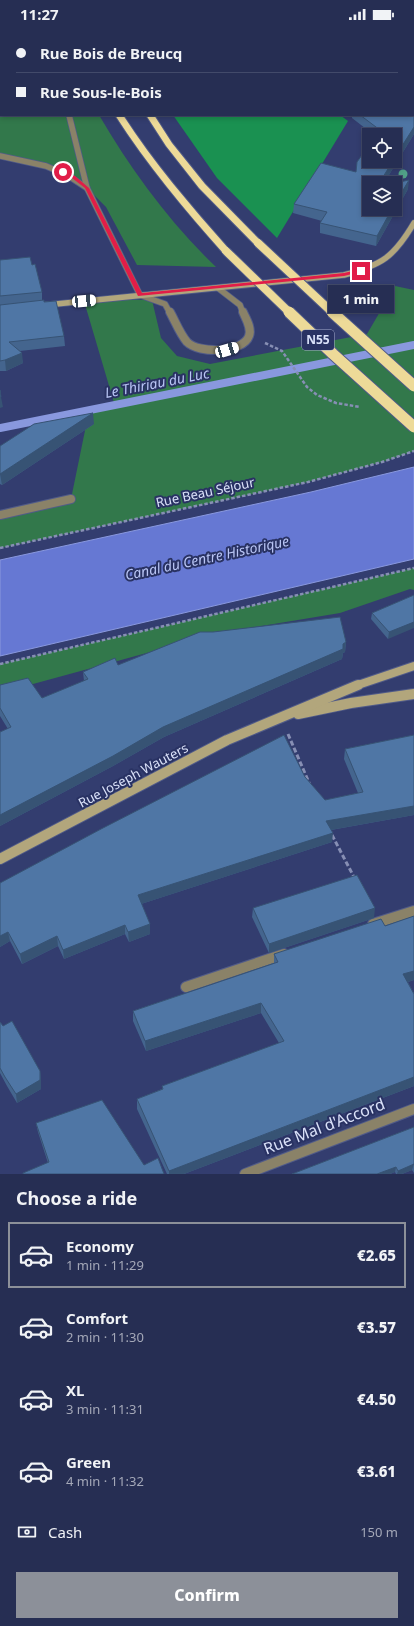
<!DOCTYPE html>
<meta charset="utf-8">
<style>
:root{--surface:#262e53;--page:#323a5d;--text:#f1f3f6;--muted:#a4a8b8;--line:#424a6a;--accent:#8c9099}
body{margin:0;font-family:"Noto Sans",sans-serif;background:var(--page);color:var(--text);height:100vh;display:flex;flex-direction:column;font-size:15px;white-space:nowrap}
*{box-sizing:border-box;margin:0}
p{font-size:13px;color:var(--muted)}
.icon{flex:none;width:22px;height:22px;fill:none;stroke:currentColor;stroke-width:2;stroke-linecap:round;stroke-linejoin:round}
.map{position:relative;height:1146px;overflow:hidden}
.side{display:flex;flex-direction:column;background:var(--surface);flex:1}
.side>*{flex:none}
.guide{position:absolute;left:0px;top:0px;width:414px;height:88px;box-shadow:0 2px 6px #0003,0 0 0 1px var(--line);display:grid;align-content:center;height:88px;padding:0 16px;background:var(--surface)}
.fabs{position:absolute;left:362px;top:100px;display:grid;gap:8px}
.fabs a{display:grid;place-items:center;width:40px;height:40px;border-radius:0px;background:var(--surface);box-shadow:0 2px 6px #0003,0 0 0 1px var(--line);font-size:20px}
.end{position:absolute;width:18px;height:18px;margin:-9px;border:5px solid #e11d48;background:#fff;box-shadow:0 0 0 2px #fff}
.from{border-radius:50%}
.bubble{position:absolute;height:28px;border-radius:0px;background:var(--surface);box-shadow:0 2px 6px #0003,0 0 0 1px var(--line);font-size:13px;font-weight:800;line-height:28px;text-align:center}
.car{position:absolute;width:12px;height:24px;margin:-12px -6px;border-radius:5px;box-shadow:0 0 3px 1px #0007;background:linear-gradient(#fff 24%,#345 0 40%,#fff 0 76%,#345 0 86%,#fff 0)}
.guide b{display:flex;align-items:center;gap:14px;height:38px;font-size:15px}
.guide b+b{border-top:1px solid var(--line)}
.guide i{width:10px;height:10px;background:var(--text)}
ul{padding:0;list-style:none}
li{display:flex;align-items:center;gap:12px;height:66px;margin:0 8px 6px;padding:0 8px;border:2px solid transparent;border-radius:0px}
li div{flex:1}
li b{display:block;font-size:15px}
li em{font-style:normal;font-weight:800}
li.on{border-color:var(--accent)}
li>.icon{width:36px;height:36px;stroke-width:1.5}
h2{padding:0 16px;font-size:18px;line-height:48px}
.pay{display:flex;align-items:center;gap:10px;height:44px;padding:0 16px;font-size:15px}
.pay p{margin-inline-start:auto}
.cta{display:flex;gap:8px;margin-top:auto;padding:8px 16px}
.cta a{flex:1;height:46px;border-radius:0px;background:var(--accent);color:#fff;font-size:16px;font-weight:800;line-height:46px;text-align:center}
.status{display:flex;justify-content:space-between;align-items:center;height:28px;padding:0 20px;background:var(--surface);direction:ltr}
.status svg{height:11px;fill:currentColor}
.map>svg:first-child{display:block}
.green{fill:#32784b}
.forest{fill:#1a9151}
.water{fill:#6678d3;stroke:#8998de}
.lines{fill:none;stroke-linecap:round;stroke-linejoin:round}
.stream{stroke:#8998de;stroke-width:8}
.lane-far1-casing{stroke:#515b88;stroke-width:7}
.lane-casing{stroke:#515b88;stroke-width:10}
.street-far1-casing{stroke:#515b88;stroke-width:7}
.street-casing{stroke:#515b88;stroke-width:12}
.secondary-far2-casing{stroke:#515b88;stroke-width:7}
.secondary-far1-casing{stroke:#515b88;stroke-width:10}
.secondary-casing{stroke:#515b88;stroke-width:12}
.highway-casing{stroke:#515b88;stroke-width:2}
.path-far1{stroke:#878fb4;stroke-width:2.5;stroke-dasharray:3.5 2;stroke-linecap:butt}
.path{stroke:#878fb4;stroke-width:3;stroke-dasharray:5 2.5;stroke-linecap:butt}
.lane-far1{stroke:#8a8268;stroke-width:5.5}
.lane{stroke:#8a8268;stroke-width:8}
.street-far1{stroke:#8a8268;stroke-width:5.5}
.street{stroke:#8a8268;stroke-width:10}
.secondary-far2{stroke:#b2a67c;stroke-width:5.5}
.secondary-far1{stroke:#b2a67c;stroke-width:8}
.secondary{stroke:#b2a67c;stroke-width:10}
.highway{fill:#edda98;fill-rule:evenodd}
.highway-bridge-far1-casing{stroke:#515b88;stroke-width:10;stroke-linecap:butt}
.highway-bridge-casing{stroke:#515b88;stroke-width:13;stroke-linecap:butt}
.highway-bridge-far1{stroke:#edda98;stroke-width:8}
.highway-bridge{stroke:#edda98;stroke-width:11}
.tree{fill:#51a188}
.wall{fill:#44658e}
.shaded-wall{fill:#375374}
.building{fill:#4f76a5;stroke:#375374}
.route{fill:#e11d48}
.labels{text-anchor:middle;stroke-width:4;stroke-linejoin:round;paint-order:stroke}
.shield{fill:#293263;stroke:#a5accc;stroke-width:1}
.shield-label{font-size:12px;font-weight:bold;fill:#dae1f9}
.street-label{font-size:13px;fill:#dae1f9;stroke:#293263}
.water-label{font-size:14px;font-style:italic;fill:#bac6f6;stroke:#293263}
.near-street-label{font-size:16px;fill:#dae1f9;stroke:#293263}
</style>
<div class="status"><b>11:27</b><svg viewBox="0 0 49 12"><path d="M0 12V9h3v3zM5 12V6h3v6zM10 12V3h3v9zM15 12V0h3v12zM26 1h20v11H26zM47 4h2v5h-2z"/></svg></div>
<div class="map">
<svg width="414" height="1146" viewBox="0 0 414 1146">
<rect width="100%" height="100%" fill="#333d6f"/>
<g class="green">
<path d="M0,0L60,1H1V87H99C131,142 170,195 216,239L137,237L106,179L87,160L53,140L0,128Z"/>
<polygon points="395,258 414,262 414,423 382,434 308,454 0,520 0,487 71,471 89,383 115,378 84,273 109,271 152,272 161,310 177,328 210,336 367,306"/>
<polygon points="414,540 414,562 410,561 340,585 220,605 0,665 0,636"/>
</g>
<polygon class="forest" points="173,87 340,87 348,93 277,210 217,150"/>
<polygon class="water" points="414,439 414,531 0,628 0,532 311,464"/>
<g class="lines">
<polyline class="stream" points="0,400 414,317"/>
<defs>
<g id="lane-far1">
<polyline points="69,87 87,160"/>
<polyline points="218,260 240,277 243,285"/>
<polyline points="140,267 165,276 170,285"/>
</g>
<g id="lane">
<path d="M170,284C175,293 180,306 187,314C199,326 243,325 249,308C252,300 246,291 243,284"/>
<polyline points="0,487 71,471"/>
</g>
<polyline id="street-far1" points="0,128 46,138 67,147 87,160 140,267"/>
<g id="street">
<polyline points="373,896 414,883"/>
<polyline points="186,959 284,926"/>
<polyline points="245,1146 414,1081"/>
</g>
<path id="secondary-far2" d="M46,277L344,247C382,237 394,229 414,195"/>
<polyline id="secondary-far1" points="355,658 414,638"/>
<g id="secondary">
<polyline points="298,686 351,675 414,666"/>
<polyline points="0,831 227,712 358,657"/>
</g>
<g id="highway">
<polygon points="76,0 84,0 85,1 77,1"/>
<rect x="106" y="0" width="8" height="1"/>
<path d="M115,87H123C154,135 191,178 229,221L231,223L229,225H223C184,181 147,137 115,87Z"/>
<polygon points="146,87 154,87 172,115 205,156 261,213 263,215 261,217 255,217 199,160 166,118"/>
</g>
</defs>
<use href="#lane-far1" class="lane-far1-casing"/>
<use href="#lane" class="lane-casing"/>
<use href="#street-far1" class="street-far1-casing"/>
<use href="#street" class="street-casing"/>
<use href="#secondary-far2" class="secondary-far2-casing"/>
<use href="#secondary-far1" class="secondary-far1-casing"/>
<use href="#secondary" class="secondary-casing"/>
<use href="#highway" class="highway-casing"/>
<g class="path-far1">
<polyline points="265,315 282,323 307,359 317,367 336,375 360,379"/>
<polyline points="0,520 308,454 382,434 414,423"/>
<polyline points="0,636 414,540"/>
</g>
<g class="path">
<polyline points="288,706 310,757"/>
<polyline points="332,807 355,851"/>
</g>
<use href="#lane-far1" class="lane-far1"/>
<use href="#lane" class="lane"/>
<use href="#street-far1" class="street-far1"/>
<use href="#street" class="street"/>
<use href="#secondary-far2" class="secondary-far2"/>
<use href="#secondary-far1" class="secondary-far1"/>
<use href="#secondary" class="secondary"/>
<use href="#highway" class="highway"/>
<defs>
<g id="highway-bridge-far1">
<polyline points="258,215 333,285"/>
<polyline points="226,223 290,285"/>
</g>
<g id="highway-bridge">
<polyline points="289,284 333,326 414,399"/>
<polyline points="332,284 414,358"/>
</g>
</defs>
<use href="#highway-bridge-far1" class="highway-bridge-far1-casing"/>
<use href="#highway-bridge" class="highway-bridge-casing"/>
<use href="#highway-bridge-far1" class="highway-bridge-far1"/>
<use href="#highway-bridge" class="highway-bridge"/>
</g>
<circle class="tree" cx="403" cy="146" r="4.5"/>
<g class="wall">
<polygon points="277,0 414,0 414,106 384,155 369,155 369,181 408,161 376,218 320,205 320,195 322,193 293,185 294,176 356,144 395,107 374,107 352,90 352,87 413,87 413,1 277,1"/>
<polygon points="0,232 32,237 42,264 42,273 44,274 64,308 65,318 20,323 23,335 6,343 0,343"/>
<polygon points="94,396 2,457 0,456 0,418"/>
<polygon points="414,567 388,611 371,591 372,585"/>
<polygon points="346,614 345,624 343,625 342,631 164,709 113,738 0,798 0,704 8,701 0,688 0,657 42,670 84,653 83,644 118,637"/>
<polygon points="414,707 414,787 331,802 332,814 141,876 150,896 150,906 129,914 125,906 64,931 58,918 22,936 10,913 0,919 0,855 305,749 325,772 358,765 344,731 345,721"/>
<polygon points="253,880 374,890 269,925 252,889"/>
<polygon points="414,888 414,952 408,954 414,966 414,1058 184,1146 167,1146 137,1081 137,1071 162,1061 162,1058 279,1015 261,985 146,1023 133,993 133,983 274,935 274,926 385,898"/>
<polygon points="0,994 3,998 40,1043 41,1052 41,1061 17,1075 7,1058 0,1045"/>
<polygon points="36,1095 144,1137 164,1146 48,1135 38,1104"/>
<polygon points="414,1099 414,1145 412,1142 402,1146 396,1146 395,1144 390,1146 292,1146"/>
</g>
<g class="shaded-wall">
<polygon points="414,99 414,106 384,155 380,155 381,152 393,133 395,133 395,129"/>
<polygon points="409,152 408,161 376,218 377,208 392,181 395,181 395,176"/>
<polygon points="22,325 23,335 6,343 5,332"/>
<polygon points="0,369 1,369 3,379 0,380"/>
<polygon points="93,385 94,396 2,457 0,446"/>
<polygon points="414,594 414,600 388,611 389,604"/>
<polygon points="346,614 345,624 343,625 342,631 164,709 113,738 0,798 0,787 163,699"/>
<polygon points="414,778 414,787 325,803 326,793"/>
<polygon points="333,805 332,814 138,877 138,867"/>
<polygon points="375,880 374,890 269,925 269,916"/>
<polygon points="150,896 150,906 129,914 128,904"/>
<polygon points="125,897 125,906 64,931 63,922"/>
<polygon points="8,904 10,913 0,919 0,908"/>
<polygon points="57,908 58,918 22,936 20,926"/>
<polygon points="414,943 414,952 401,956 403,946"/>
<polygon points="261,975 261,985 146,1023 145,1013"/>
<polygon points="40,1043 41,1052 41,1061 17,1075 16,1066"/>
<polygon points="414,1049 414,1058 184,1146 169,1146 169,1143"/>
<polygon points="414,1136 412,1142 402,1146 397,1146 398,1143"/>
<polygon points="396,1139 395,1144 390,1146 377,1146"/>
</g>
<g class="building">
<polygon points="292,0 414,0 414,99 395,129 395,107 376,107 380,102 360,87 413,87 413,1 295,1"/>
<polygon points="369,117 369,133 393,133 381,152 382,153 381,155 369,155 369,181 392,181 377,208 320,195 327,184 294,176 321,135 356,144 357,134"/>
<polygon points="409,152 395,176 395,155"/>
<polygon points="30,229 32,237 35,236 42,264 0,268 0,232"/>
<polygon points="44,272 44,274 56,273 64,308 9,314 22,325 5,332 0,333 0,277"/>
<polygon points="0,362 1,369 0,369"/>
<polygon points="93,385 0,446 0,418 34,396"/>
<polygon points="414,567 414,594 389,604 372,585"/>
<polygon points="340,589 346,614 343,616 343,621 163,699 113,728 0,787 0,704 11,699 0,680 0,657 28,650 42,670 88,651 83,644 115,630 118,637 200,604 213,604"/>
<polygon points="284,707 305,749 325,772 363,764 345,721 414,707 414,778 326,793 333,805 138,867 150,896 128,904 125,897 63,922 57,908 20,926 8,904 0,908 0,855 101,801"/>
<polygon points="357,847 375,880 269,916 253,880"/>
<polygon points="414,888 414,943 403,946 414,966 414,1049 169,1143 137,1071 163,1061 162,1058 284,1013 261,975 145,1013 133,983 278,934 274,926 381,891 385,898"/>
<polygon points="12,993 40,1043 40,1052 16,1066 5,1049 0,1040 0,994 3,998"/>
<polygon points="102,1072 144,1137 158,1130 164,1146 23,1146 23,1145 49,1134 36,1095"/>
<polygon points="414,1099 414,1137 414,1136 398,1143 396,1139 377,1146 292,1146"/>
</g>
<polygon class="route" points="62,143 75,148 89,160 142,265 344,245 361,241 364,243 344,248 138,268 85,160 72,150 62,145"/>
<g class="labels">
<rect class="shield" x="302" y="302" width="32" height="20" rx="3"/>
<g class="shield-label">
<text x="318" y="316">N55</text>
</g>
<g class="street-label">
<text transform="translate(205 464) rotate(-12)" y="5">Rue Beau Séjour</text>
<text transform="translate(133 747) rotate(-28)" y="5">Rue Joseph Wauters</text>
</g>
<g class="water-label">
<text transform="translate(157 355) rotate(-11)" y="5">Le Thiriau du Luc</text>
<text transform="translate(207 530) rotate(-12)" y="5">Canal du Centre Historique</text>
</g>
<g class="near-street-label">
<text transform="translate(324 1098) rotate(-21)" y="6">Rue Mal d'Accord</text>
</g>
</g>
</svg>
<div class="fabs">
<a><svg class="icon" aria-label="locate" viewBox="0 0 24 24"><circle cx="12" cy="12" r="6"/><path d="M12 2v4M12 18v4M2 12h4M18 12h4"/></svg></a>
<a><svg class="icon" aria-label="layers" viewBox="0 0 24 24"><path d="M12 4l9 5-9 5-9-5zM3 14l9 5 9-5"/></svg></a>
</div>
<i class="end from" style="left:63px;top:144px"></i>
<i class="end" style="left:361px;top:243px"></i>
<div class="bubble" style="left:328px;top:257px;width:66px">1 min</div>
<i class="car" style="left:84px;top:273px;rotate:85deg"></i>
<i class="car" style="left:227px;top:322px;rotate:73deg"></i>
<div class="guide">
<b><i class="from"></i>Rue Bois de Breucq</b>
<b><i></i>Rue Sous-le-Bois</b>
</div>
</div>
<section class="side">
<h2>Choose a ride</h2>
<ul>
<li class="on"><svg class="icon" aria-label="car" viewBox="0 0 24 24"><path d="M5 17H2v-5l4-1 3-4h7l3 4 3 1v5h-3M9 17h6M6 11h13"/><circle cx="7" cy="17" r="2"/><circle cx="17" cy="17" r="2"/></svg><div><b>Economy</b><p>1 min · 11:29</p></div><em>€2.65</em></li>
<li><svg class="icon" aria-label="car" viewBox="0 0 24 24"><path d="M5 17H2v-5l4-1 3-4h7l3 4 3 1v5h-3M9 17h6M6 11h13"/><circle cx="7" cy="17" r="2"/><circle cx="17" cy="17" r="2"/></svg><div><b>Comfort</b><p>2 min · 11:30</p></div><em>€3.57</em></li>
<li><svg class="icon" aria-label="car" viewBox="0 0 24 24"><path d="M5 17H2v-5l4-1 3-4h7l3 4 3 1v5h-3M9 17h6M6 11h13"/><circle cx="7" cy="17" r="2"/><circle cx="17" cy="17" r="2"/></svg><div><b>XL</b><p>3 min · 11:31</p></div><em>€4.50</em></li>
<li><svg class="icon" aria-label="car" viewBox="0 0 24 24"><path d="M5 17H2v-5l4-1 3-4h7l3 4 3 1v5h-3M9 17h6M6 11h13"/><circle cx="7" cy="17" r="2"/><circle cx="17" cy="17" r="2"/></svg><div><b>Green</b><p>4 min · 11:32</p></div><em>€3.61</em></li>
</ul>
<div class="pay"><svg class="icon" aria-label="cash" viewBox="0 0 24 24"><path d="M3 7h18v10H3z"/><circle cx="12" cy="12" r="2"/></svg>Cash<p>150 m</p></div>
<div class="cta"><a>Confirm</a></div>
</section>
